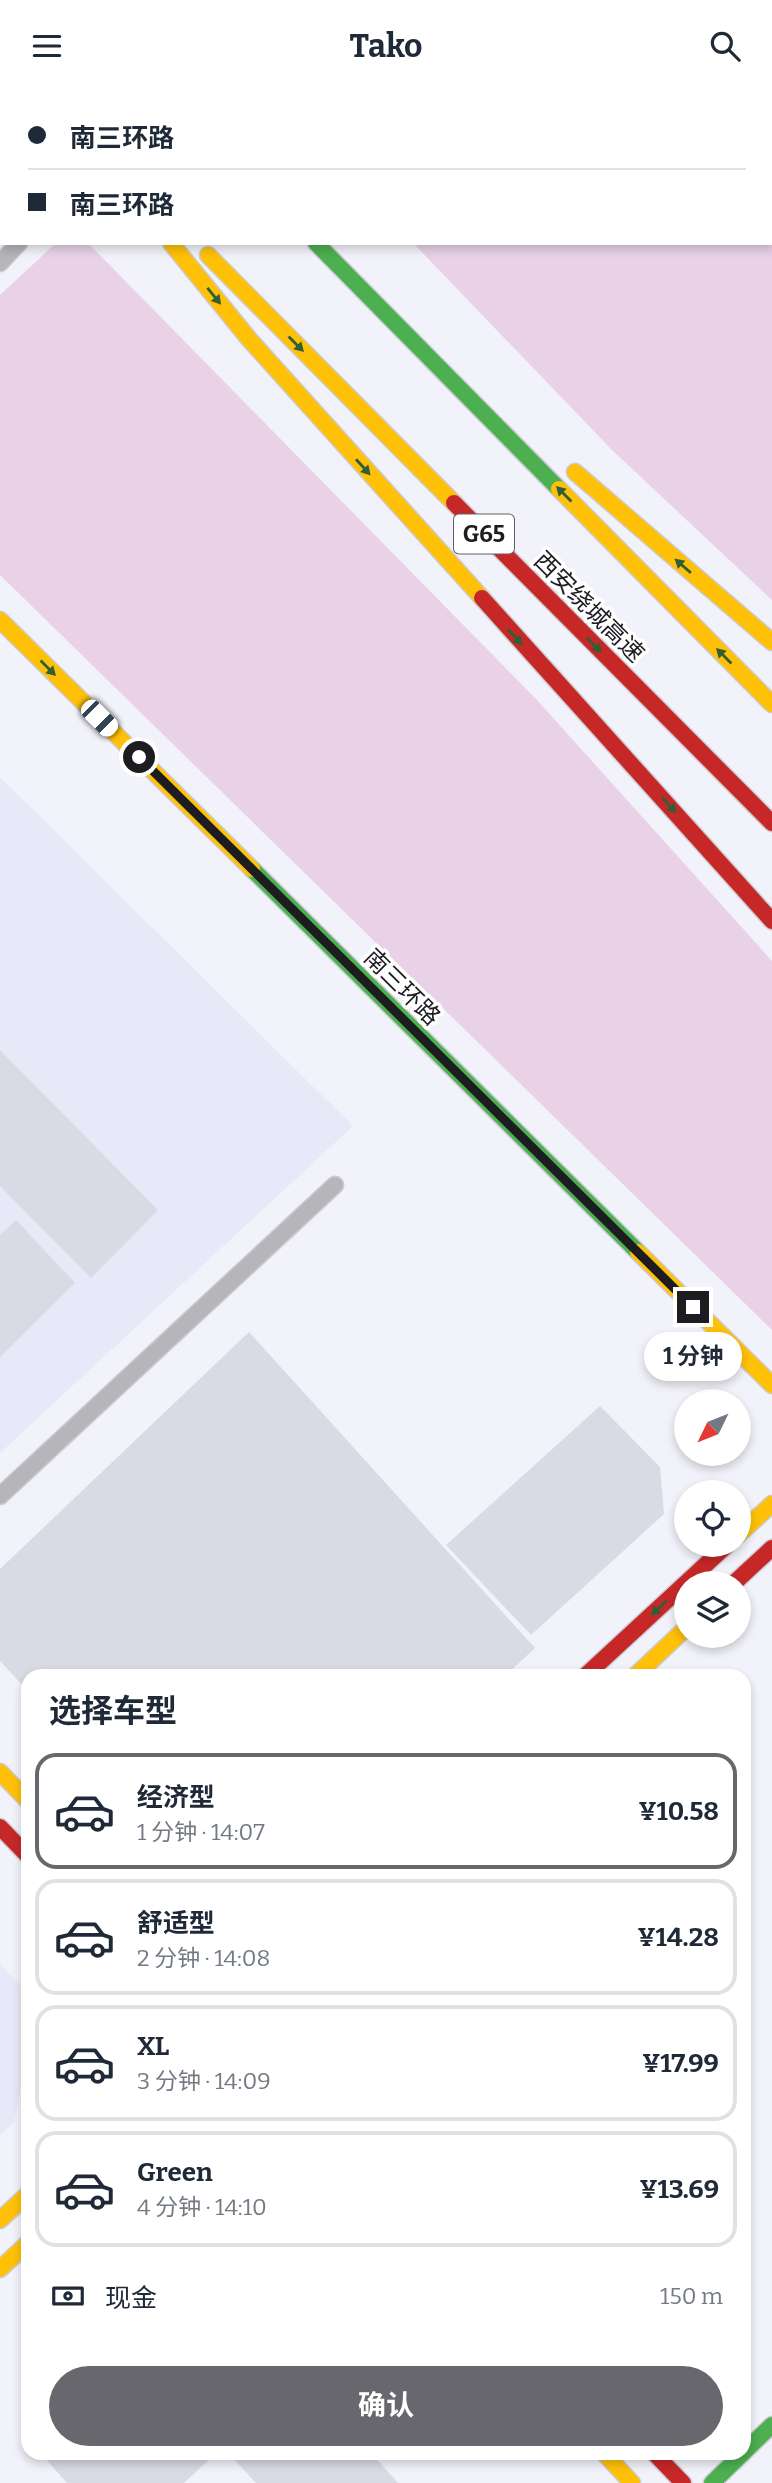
<!DOCTYPE html>
<html lang="zh">
<meta charset="utf-8">
<style>
:root{--surface:#fff;--page:#f2f2f3;--text:#1f2937;--muted:#747a83;--line:#e0e1e3;--accent:#67676d}
body{margin:0;font-family:Bitter,"Noto Sans SC",serif;background:var(--page);color:var(--text);height:100vh;display:flex;flex-direction:column;font-size:26px;white-space:nowrap}
*{box-sizing:border-box;margin:0}
p{font-size:23px;color:var(--muted)}
.icon{flex:none;width:38px;height:38px;fill:none;stroke:currentColor;stroke-width:2;stroke-linecap:round;stroke-linejoin:round}
.map{position:relative;flex:1;overflow:hidden}
.side{position:absolute;left:21px;top:1578px;width:730px;height:791px;display:flex;flex-direction:column;background:var(--surface);border-radius:21px;box-shadow:0 4px 10px #0003}
.side>*{flex:none}
.top-card{position:absolute;left:0px;top:0px;width:774px;height:154px;box-shadow:0 4px 10px #0003;display:grid;align-content:center;height:154px;padding:0 28px;background:var(--surface)}
.needle{width:46px;rotate:227deg}
.fabs{position:absolute;left:674px;top:1298px;display:grid;gap:14px}
.fabs a{display:grid;place-items:center;width:77px;height:77px;border-radius:50%;background:var(--surface);box-shadow:0 4px 10px #0003;font-size:35px}
.end{position:absolute;width:32px;height:32px;margin:-16px;border:9px solid #1c1c21;background:#fff;box-shadow:0 0 0 4px #fff}
.from{border-radius:50%}
.bubble{position:absolute;height:49px;border-radius:24px;background:var(--surface);box-shadow:0 4px 10px #0003;font-size:23px;font-weight:700;line-height:49px;text-align:center}
.car{position:absolute;width:21px;height:42px;margin:-21px -10px;border-radius:9px;box-shadow:0 0 5px 2px #0007;background:linear-gradient(#fff 24%,#345 0 40%,#fff 0 76%,#345 0 86%,#fff 0)}
.top-card b{display:flex;align-items:center;gap:24px;height:66px;font-size:26px}
.top-card b+b{border-top:2px solid var(--line)}
.top-card i{width:18px;height:18px;background:var(--text)}
ul{padding:0;list-style:none}
li{display:flex;align-items:center;gap:21px;height:116px;margin:0 14px 10px;padding:0 14px;border:4px solid var(--line);border-radius:21px}
li div{flex:1}
li b{display:block;font-size:26px}
li em{font-style:normal;font-weight:700}
li.selected{border-color:var(--accent)}
li>.icon{width:63px;height:63px;stroke-width:1.5}
h2{padding:0 28px;font-size:32px;line-height:84px}
.pay{display:flex;align-items:center;gap:18px;height:77px;padding:0 28px;font-size:26px}
.pay p{margin-inline-start:auto}
.cta{display:flex;gap:14px;margin-top:auto;padding:14px 28px}
.cta a{flex:1;height:80px;border-radius:42px;background:var(--accent);color:#fff;font-size:28px;font-weight:700;line-height:80px;text-align:center}
header{display:flex;justify-content:space-between;align-items:center;height:91px;padding:0 28px;background:var(--surface);font-size:32px;font-weight:700}
.map>svg:first-child{display:block}
.built{fill:#e9e8f8}
.green{fill:#e9d2e8}
.building{fill:#d8dae4}
.lines{fill:none;stroke-linecap:round;stroke-linejoin:round}
.lane-casing{stroke:#ccccd2;stroke-width:19}
.fast-casing{stroke:#ccccd2;stroke-width:19}
.slow-casing{stroke:#ccccd2;stroke-width:19}
.jam-casing{stroke:#ccccd2;stroke-width:19}
.lane{stroke:#b6b5b9;stroke-width:16}
.fast{stroke:#4caf50;stroke-width:16}
.slow{stroke:#ffc107;stroke-width:16}
.jam{stroke:#c62828;stroke-width:16}
.oneway{fill:#325e36}
.route{stroke:#1c1c21;stroke-width:9}
.labels{text-anchor:middle;stroke-width:7;stroke-linejoin:round;paint-order:stroke}
.shield{fill:#fff;stroke:#606064;stroke-width:2}
.shield-label{font-size:23px;font-weight:bold;fill:#1c1c21}
.street-label{font-size:24px;fill:#1c1c21;stroke:#fff}
</style>
<header><svg class="icon" aria-label="menu" viewBox="0 0 24 24"><path d="M4 6h16M4 12h16M4 18h16"/></svg>Tako<svg class="icon" aria-label="search" viewBox="0 0 24 24"><circle cx="10" cy="10" r="6"/><path d="M15 15l6 6"/></svg></header>
<div class="map">
<svg width="772" height="2392" viewBox="0 0 772 2392">
<rect width="100%" height="100%" fill="#f2f2fa"/>
<g class="built">
<polygon points="0,686 353,1035 0,1362"/>
<polygon points="0,1873 28,1903 28,1960 14,2031 0,2044"/>
</g>
<g class="green">
<polygon points="266,0 750,0 752,2 268,2"/>
<polygon points="772,22 772,509 612,359 413,152 772,152"/>
<polygon points="56,152 88,152 537,609 772,870 772,1239 0,484 0,204"/>
</g>
<g class="building">
<polygon points="0,959 158,1119 91,1187 0,1095"/>
<polygon points="16,1129 75,1192 0,1266 0,1144"/>
<polygon points="249,1241 535,1557 504,1586 28,1586 28,1600 0,1570 0,1478"/>
<polygon points="600,1315 660,1376 664,1423 531,1544 446,1454"/>
<polygon points="48,2362 216,2362 184,2392 67,2392 44,2366"/>
<polygon points="228,2362 371,2362 398,2392 256,2392"/>
</g>
<g class="lines">
<defs>
<g id="lane">
<polyline points="0,172 19,152"/>
<polyline points="0,1405 335,1094"/>
</g>
<g id="fast">
<polyline points="316,152 559,398"/>
<polyline points="252,778 638,1161"/>
<polyline points="744,2361 772,2334"/>
<polyline points="712,2392 743,2362"/>
</g>
<g id="slow">
<polyline points="46,0 48,2"/>
<polyline points="166,0 167,2"/>
<polyline points="171,152 249,248 482,507"/>
<polyline points="208,164 454,412"/>
<polyline points="575,381 772,551"/>
<polyline points="559,398 772,613"/>
<polyline points="0,529 252,778"/>
<polyline points="638,1161 772,1294"/>
<polyline points="738,1444 772,1413"/>
<polyline points="634,1586 686,1537"/>
<polyline points="0,1681 28,1710"/>
<polyline points="0,2129 28,2103"/>
<polyline points="0,2178 28,2152"/>
<polyline points="604,2362 632,2392"/>
</g>
<g id="jam">
<polyline points="454,412 772,732"/>
<polyline points="482,507 772,830"/>
<polyline points="733,1493 772,1457"/>
<polyline points="584,1586 727,1454"/>
<polyline points="0,1736 28,1765"/>
<polyline points="654,2362 683,2392"/>
</g>
</defs>
<use href="#lane" class="lane-casing"/>
<use href="#fast" class="fast-casing"/>
<use href="#slow" class="slow-casing"/>
<use href="#jam" class="jam-casing"/>
<use href="#lane" class="lane"/>
<use href="#fast" class="fast"/>
<use href="#slow" class="slow"/>
<use href="#jam" class="jam"/>
</g>
<defs><path id="oneway-solid" d="M-6-.8H1V-3.2L6.5 0L1 3.2V.8H-6Z" transform="scale(1.75)"/></defs>
<g class="oneway">
<use href="#oneway-solid" transform="translate(214 205) rotate(51)"/>
<use href="#oneway-solid" transform="translate(296 253) rotate(45)"/>
<use href="#oneway-solid" transform="translate(363 376) rotate(48)"/>
<use href="#oneway-solid" transform="translate(564 403) rotate(-135)"/>
<use href="#oneway-solid" transform="translate(683 475) rotate(-139)"/>
<use href="#oneway-solid" transform="translate(515 546) rotate(48)"/>
<use href="#oneway-solid" transform="translate(594 554) rotate(45)"/>
<use href="#oneway-solid" transform="translate(724 565) rotate(-135)"/>
<use href="#oneway-solid" transform="translate(48 577) rotate(45)"/>
<use href="#oneway-solid" transform="translate(669 714) rotate(48)"/>
<use href="#oneway-solid" transform="translate(659 1517) rotate(137)"/>
</g>
<g class="lines">
<polyline class="route" points="139,666 693,1216"/>
</g>
<g class="labels">
<rect class="shield" x="454" y="423.5" width="60" height="39" rx="5"/>
<g class="shield-label">
<text x="484" y="451">G65</text>
</g>
<g class="street-label">
<text transform="translate(589 516) rotate(45)" y="8">西安绕城高速</text>
<text transform="translate(402 896) rotate(45)" y="8">南三环路</text>
</g>
</g>
</svg>
<div class="fabs">
<a><svg class="needle" viewBox="-14 -14 28 28"><path d="M0-13l5 13h-10z" fill="#e53935"/><path d="M0 13l5-13h-10z" fill="#747a83"/></svg></a>
<a><svg class="icon" aria-label="locate" viewBox="0 0 24 24"><circle cx="12" cy="12" r="6"/><path d="M12 2v4M12 18v4M2 12h4M18 12h4"/></svg></a>
<a><svg class="icon" aria-label="layers" viewBox="0 0 24 24"><path d="M12 4l9 5-9 5-9-5zM3 14l9 5 9-5"/></svg></a>
</div>
<i class="end from" style="left:139px;top:666px"></i>
<i class="end" style="left:693px;top:1216px"></i>
<div class="bubble" style="left:644px;top:1241px;width:98px">1 分钟</div>
<i class="car" style="left:99px;top:627px;rotate:135deg"></i>
<div class="top-card">
<b><i class="from"></i>南三环路</b>
<b><i></i>南三环路</b>
</div>
<section class="side">
<h2>选择车型</h2>
<ul>
<li class="selected"><svg class="icon" aria-label="car" viewBox="0 0 24 24"><path d="M5 17H2v-5l4-1 3-4h7l3 4 3 1v5h-3M9 17h6M6 11h13"/><circle cx="7" cy="17" r="2"/><circle cx="17" cy="17" r="2"/></svg><div><b>经济型</b><p>1 分钟 · 14:07</p></div><em>¥10.58</em></li>
<li><svg class="icon" aria-label="car" viewBox="0 0 24 24"><path d="M5 17H2v-5l4-1 3-4h7l3 4 3 1v5h-3M9 17h6M6 11h13"/><circle cx="7" cy="17" r="2"/><circle cx="17" cy="17" r="2"/></svg><div><b>舒适型</b><p>2 分钟 · 14:08</p></div><em>¥14.28</em></li>
<li><svg class="icon" aria-label="car" viewBox="0 0 24 24"><path d="M5 17H2v-5l4-1 3-4h7l3 4 3 1v5h-3M9 17h6M6 11h13"/><circle cx="7" cy="17" r="2"/><circle cx="17" cy="17" r="2"/></svg><div><b>XL</b><p>3 分钟 · 14:09</p></div><em>¥17.99</em></li>
<li><svg class="icon" aria-label="car" viewBox="0 0 24 24"><path d="M5 17H2v-5l4-1 3-4h7l3 4 3 1v5h-3M9 17h6M6 11h13"/><circle cx="7" cy="17" r="2"/><circle cx="17" cy="17" r="2"/></svg><div><b>Green</b><p>4 分钟 · 14:10</p></div><em>¥13.69</em></li>
</ul>
<div class="pay"><svg class="icon" aria-label="cash" viewBox="0 0 24 24"><path d="M3 7h18v10H3z"/><circle cx="12" cy="12" r="2"/></svg>现金<p>150 m</p></div>
<div class="cta"><a>确认</a></div>
</section>
</div>
